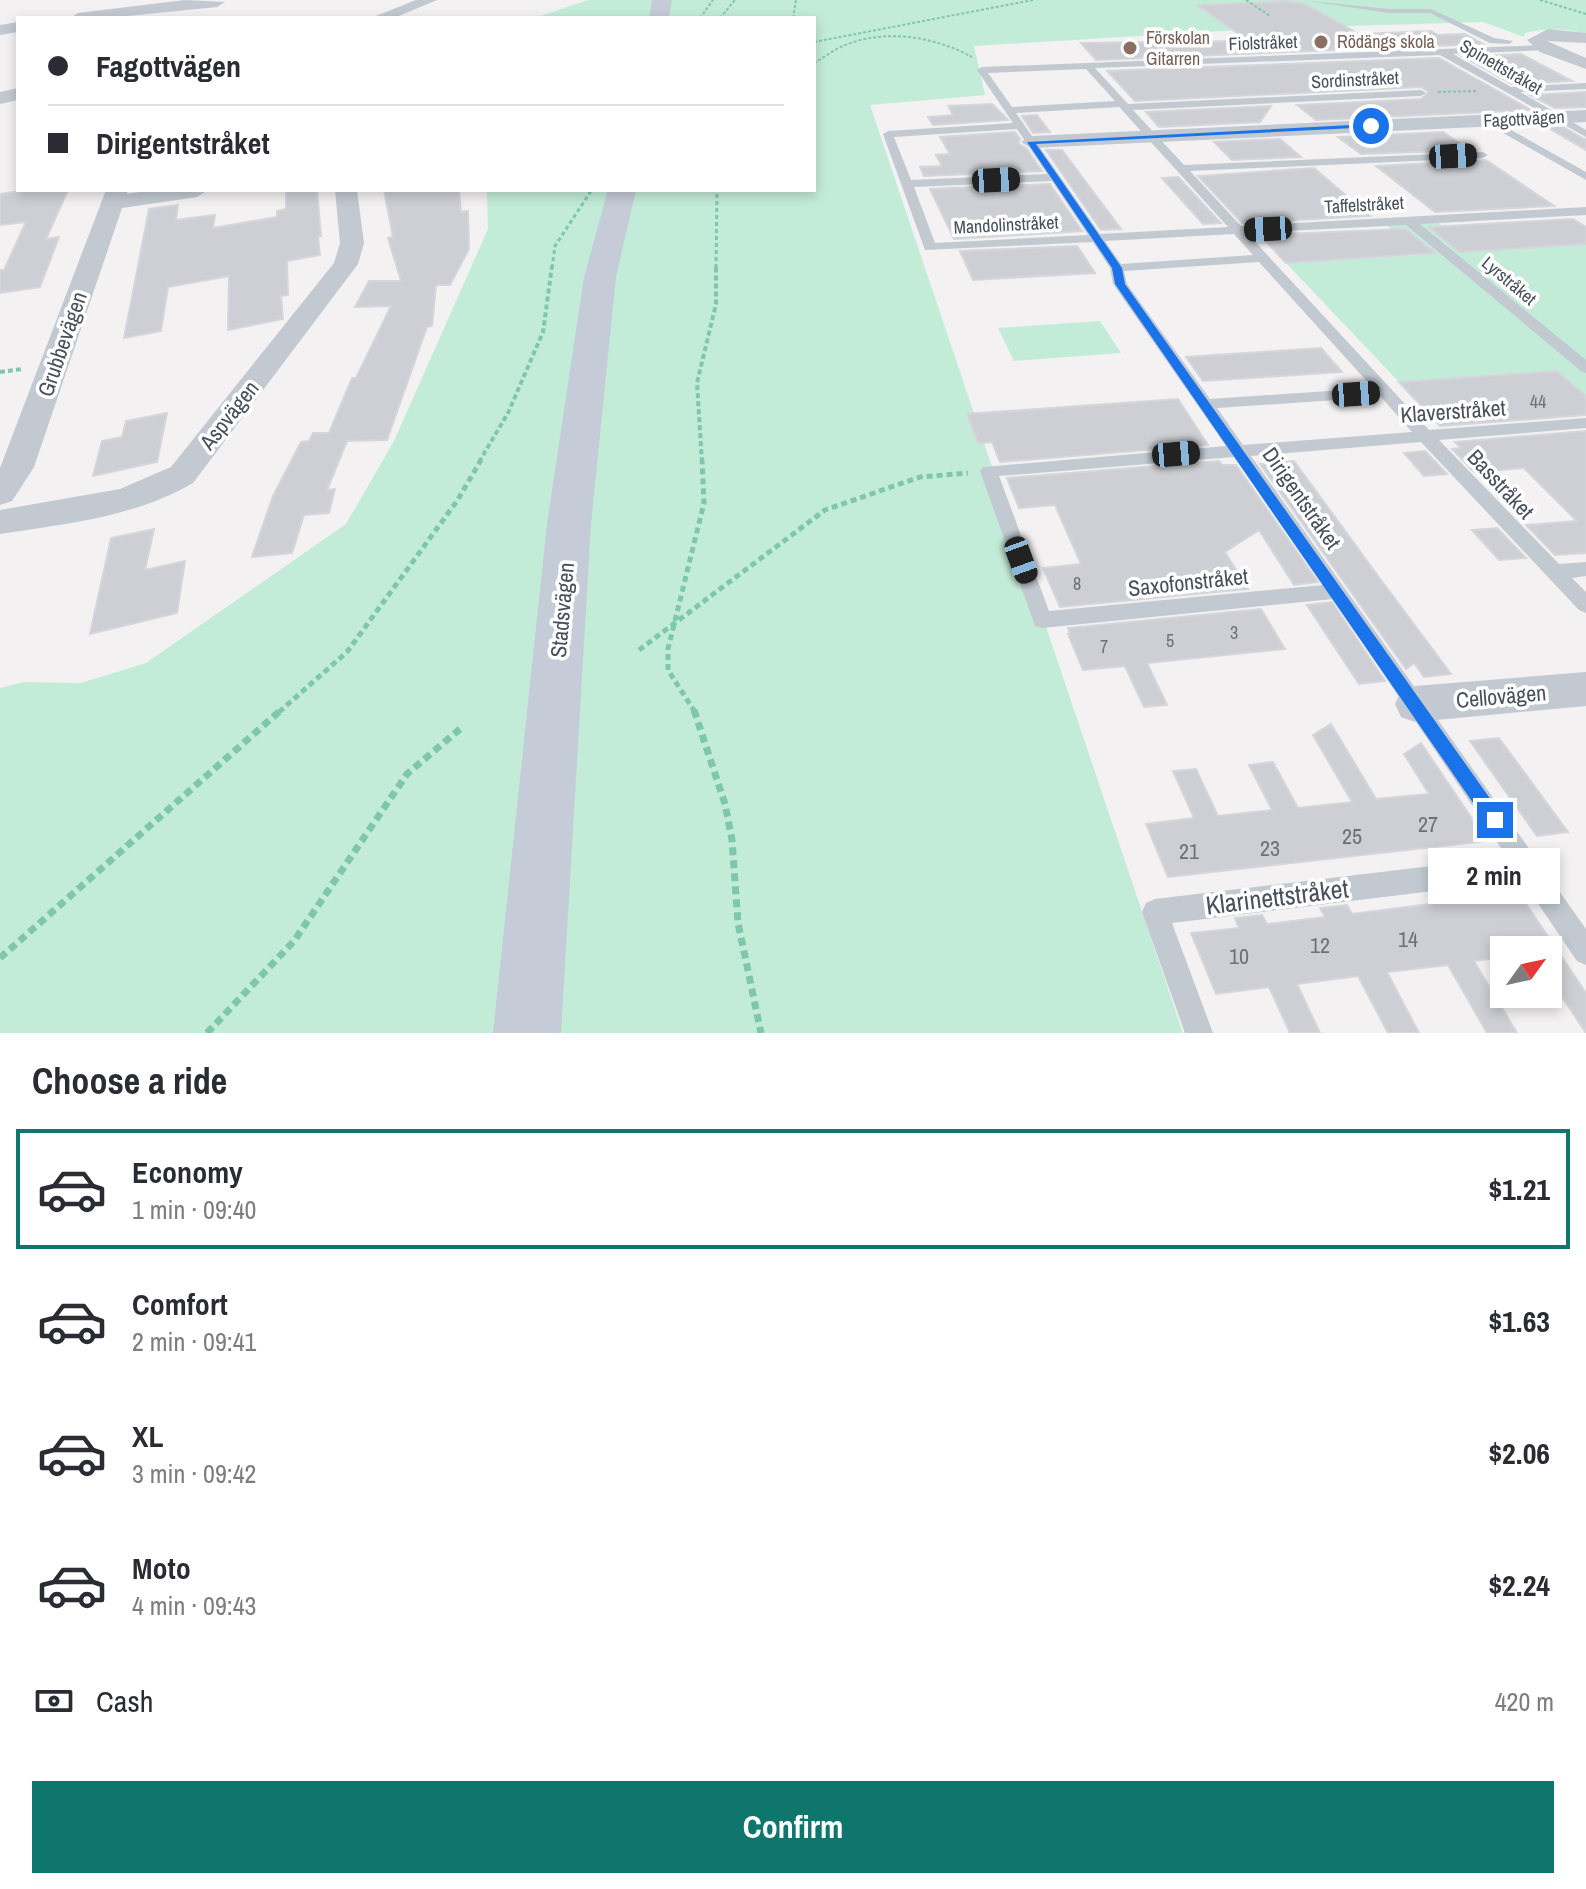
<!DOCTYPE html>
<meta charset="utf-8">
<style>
:root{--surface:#fff;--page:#f7f7f7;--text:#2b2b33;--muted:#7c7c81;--line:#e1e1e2;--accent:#0f766e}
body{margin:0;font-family:"Archivo Narrow",sans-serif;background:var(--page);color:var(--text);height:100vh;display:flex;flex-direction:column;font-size:30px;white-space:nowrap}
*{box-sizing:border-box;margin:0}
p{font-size:26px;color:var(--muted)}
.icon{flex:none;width:44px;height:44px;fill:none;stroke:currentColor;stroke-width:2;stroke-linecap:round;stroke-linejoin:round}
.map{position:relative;height:1033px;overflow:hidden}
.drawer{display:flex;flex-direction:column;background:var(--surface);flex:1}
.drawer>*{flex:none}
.guide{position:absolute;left:16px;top:16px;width:800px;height:176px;border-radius:0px;box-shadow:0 4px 12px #0003;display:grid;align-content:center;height:176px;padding:0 32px;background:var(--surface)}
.needle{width:52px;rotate:57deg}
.controls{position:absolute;left:1490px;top:936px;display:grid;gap:16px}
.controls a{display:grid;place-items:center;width:72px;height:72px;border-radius:0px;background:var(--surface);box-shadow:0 4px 12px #0003;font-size:40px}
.end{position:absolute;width:36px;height:36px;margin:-18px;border:10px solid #1a73e8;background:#fff;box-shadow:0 0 0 4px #fff}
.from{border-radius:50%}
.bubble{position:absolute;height:56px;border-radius:0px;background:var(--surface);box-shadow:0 4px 12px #0003;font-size:26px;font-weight:800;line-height:56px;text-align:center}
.car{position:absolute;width:24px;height:48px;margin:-24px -12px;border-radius:10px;box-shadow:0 0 6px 2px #0007;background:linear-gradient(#222 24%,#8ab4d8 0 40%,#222 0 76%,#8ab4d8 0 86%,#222 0)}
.guide b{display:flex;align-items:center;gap:28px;height:76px;font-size:30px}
.guide b+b{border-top:2px solid var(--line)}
.guide i{width:20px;height:20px;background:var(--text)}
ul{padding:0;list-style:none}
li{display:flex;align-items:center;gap:24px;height:120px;margin:0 16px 12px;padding:0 16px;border:4px solid transparent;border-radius:0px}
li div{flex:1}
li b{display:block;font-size:30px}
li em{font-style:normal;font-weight:800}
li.on{border-color:var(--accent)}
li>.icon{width:72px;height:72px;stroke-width:1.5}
h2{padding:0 32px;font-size:36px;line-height:96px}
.pay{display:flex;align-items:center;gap:20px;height:88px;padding:0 32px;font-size:30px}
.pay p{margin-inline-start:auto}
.action{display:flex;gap:16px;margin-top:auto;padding:16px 32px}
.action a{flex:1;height:92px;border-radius:0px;background:var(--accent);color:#fff;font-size:32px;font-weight:800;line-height:92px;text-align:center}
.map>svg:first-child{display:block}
.green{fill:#c3ecd8}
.building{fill:#cecfd4;stroke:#d5d6db;stroke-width:2}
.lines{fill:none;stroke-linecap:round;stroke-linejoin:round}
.path-far4{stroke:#7ec7ad;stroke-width:2;stroke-dasharray:3 2;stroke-linecap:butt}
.path-far3{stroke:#7ec7ad;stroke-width:3;stroke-dasharray:4 3;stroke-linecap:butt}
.path-far2{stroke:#7ec7ad;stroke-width:4;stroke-dasharray:5 3;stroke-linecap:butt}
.path-far1{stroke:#7ec7ad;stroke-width:5;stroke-dasharray:6 4;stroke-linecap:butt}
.path{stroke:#7ec7ad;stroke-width:7;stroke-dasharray:8 5;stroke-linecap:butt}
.lane{fill:#c2c9d1;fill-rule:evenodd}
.street{fill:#c2c9d1;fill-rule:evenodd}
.secondary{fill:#c5cbd7;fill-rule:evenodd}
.route{fill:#1a73e8}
.education-dot{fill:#8d6e63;stroke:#fff;stroke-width:3}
.labels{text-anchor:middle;stroke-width:7;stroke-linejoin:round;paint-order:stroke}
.far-education-label{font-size:18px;fill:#785e54;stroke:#fff;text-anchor:start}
.far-street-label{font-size:18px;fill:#4a515c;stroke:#fff}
.number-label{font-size:18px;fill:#6b707a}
.street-label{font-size:22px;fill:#4a515c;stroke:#fff}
.near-number-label{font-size:22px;fill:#6b707a}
.near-street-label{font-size:26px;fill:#4a515c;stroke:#fff}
</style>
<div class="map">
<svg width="1586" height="1033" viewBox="0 0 1586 1033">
<rect width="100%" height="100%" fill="#f3f1f1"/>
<g class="green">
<path d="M588,0H1586V34C1565,28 1546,28 1525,33L1524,37L1483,22L1255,29L974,46L985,95L870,105L1183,1033H0V688L24,682L81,683L146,663L346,524L394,441L488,229L487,190H814V18H535Z"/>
<polygon points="1434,219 1473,251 1586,244 1586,396 1557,371 1399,382 1286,263 1420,255 1383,222"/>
<polygon points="1100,321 1121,353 1014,361 998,328"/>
</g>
<g class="building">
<polygon points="1287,1 1305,4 1359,34 1431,31 1438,35 1465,34 1483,44 1096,60 1081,43 1249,41 1197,5"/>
<polygon points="1521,54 1572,81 1512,84 1464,57"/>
<polygon points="1439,58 1531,110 1316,120 1297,105 1421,99 1429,92 1421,87 1135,101 1107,71"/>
<polygon points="1586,92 1586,107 1555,108 1530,95"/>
<polygon points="992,104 1008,120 933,125 928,117 953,115 948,106"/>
<polygon points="1271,106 1260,122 1159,127 1146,112"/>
<polygon points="1037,115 1050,132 1033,133 1022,116"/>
<polygon points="1561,126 1586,140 1586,150 1547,127"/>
<polygon points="1015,132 1020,139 1018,143 1027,149 1042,171 924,176 920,167 942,166 936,155 950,154 940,137"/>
<polygon points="1443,132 1470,150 1361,154 1338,137"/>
<polygon points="1280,139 1301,157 1232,160 1214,142"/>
<polygon points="1046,150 1062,150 1121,229 1101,230"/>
<polygon points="1486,160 1554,206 1435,212 1376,166"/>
<polygon points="1314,168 1370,216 1242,223 1198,176"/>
<polygon points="1178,177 1221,223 1203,224 1162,178"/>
<polygon points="1050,184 1082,231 954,239 930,189"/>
<polygon points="27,190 68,190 46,239 59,237 40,287 0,293 0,270 4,270 26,222 0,225 0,194"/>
<polygon points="286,190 317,190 321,236 318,236 320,255 287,261 288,295 281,296 283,319 228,330 229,276 168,287 161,331 124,338 149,209 178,205 176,220 215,215 213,228 277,217 277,211 286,209"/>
<polygon points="384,190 459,190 461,212 468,211 469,249 450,285 436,285 432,326 427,327 387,440 347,441 327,490 335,489 329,513 304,515 292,553 252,557 273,496 301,442 309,441 313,433 329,433 352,378 356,378 391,306 355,307 369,281 401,281 388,238 393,237"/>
<polygon points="1573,219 1586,227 1586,244 1459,252 1429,227"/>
<polygon points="1406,229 1435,253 1286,263 1260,235"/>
<polygon points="1077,246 1095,273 973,280 960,251"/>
<polygon points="1321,348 1342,372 1203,381 1186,357"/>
<polygon points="1557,371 1586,396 1586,415 1440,426 1399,382"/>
<polygon points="1178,399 1208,445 1000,462 992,442 978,443 967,414"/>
<polygon points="167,413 157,462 93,476 102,441 122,437 126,421"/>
<polygon points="1586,431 1586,553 1555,555 1526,525 1577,521 1524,468 1474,472 1452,449 1461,448 1455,442"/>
<polygon points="1425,451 1447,474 1424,476 1404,453"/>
<polygon points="1219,461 1222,465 1236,465 1318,582 1294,585 1259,530 1225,552 1248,589 1060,607 1043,568 1081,564 1055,505 1019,508 1007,478"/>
<polygon points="1294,461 1381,580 1451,674 1424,677 1414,663 1406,669 1260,464"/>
<polygon points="1497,528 1526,558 1499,560 1472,530"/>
<polygon points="154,529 145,570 185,561 177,613 90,634 111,538"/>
<polygon points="1332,602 1385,681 1359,684 1307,605"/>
<polygon points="1261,609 1285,649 1147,663 1167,705 1144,707 1125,666 1083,670 1068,634 1070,634 1068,628"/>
<polygon points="1331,724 1376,799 1429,794 1404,754 1421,743 1487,841 1168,877 1146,824 1194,818 1173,771 1196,769 1218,816 1272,810 1249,765 1273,762 1298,808 1352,802 1313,735"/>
<polygon points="1499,738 1568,832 1537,836 1470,741"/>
<polygon points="1513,884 1586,993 1586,1033 1548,976 1548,950 1504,950 1504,957 1474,961 1517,1033 1487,1033 1448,965 1387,972 1419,1033 1388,1033 1358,976 1297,984 1320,1033 1290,1033 1269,987 1216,994 1191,933 1239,928 1235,918 1262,915 1267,924 1325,917 1320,908 1347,905 1352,914 1492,896 1487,887"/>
</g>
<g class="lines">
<g class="path-far4">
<polyline points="1246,0 1270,16"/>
<polyline points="1540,0 1586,14"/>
<polyline points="700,18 713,0"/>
<polyline points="720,18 735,0"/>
<polyline points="793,18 796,0"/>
<polyline points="814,42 1033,0"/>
<path d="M814,63C825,57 836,48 848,44C887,29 936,37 972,57"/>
<polyline points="1438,92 1476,91"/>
</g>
<g class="path-far3">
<polyline points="552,268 555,246 591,191"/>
<polyline points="716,268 717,190"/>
</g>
<g class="path-far2">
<polyline points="0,372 22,369"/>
<polyline points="479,462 508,413 543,332 552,266"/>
<polyline points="702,462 697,383 716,304 716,266"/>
</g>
<g class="path-far1">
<polyline points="639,650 825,510 920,477 968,473"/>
<polyline points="279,712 347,652 457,501 481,460"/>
<polyline points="695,712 668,670 668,649 704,503 702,460"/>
</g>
<g class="path">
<polyline points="694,710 725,804 732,840 738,923 761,1033"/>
<polyline points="0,958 281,710"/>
<polyline points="207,1033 294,941 407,774 460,729"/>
</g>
<g class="lane">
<polygon points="1301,0 1389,9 1431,9 1494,38 1513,41 1509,44 1490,43 1430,13 1389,13"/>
<path d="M1546,45L1549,50L1453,54L1511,87L1586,83V89L1520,92L1586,130V137L1440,55L1095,68L1128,104L1421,90L1426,93L1421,96L1133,110L1184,165L1483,152L1488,155L1483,158L1190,171L1241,226L1586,207V215L1420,224L1586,360V373L1581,371L1406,225L1247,233L1429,430L1586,418V428L1439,440L1559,564L1586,562V576L1572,578L1586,592V613L1579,610L1421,442L1251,456L1586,929V965L1577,961L1522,880L1172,923L1213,1033H1185L1142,912L1146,903L1155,899L1507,857L1333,599L1042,628L1035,626L980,471L983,467L1226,446L1113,284L1110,268L1093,242L925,250L883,134L888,131L1013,123L977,70L982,67ZM1086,69L1115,101L1012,107L988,73ZM1120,107L1121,109L1228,227L1100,234L1016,113ZM1017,129L1047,174L911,180L894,137ZM1052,181L1088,235L935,243L914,187ZM1234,234L1253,255L1121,264L1105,241ZM1259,262L1373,388L1210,399L1127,284L1124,271ZM1381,397L1412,432L1243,445L1217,408ZM1234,457L1323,585L1049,611L999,476Z"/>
<polygon points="1488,117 1586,172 1586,180 1484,122 1483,120"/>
</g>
<g class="street">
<polygon points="185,0 225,2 217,7 107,18 70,18 78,13"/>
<polygon points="416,0 437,0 394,18 371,18"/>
<polygon points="18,22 18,32 0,35 0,25"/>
<polygon points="1548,29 1586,33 1586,43 1547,41 1586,58 1586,69 1540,52 1527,40"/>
<polygon points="18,88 18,100 0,104 0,92"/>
<polygon points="1586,110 1586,122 1031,148 1021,142 1031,136"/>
<polygon points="106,190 128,190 127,194 153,190 208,190 197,197 122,208 34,467 12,501 0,505 0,468"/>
<path d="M335,190H357L364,243L358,264L193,483C135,517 65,524 0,534V510L120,489L171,467L334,263L340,243Z"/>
<polygon points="1586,672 1586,706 1415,722 1401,717 1395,704 1401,691 1415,686"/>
</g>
<g class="secondary">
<polygon points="652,0 672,0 669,18 649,18"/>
<polygon points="608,190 636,190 616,277 591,524 561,1033 493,1033 547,524 584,277"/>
</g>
</g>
<polygon class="route" points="1371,124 1374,127 1036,144 1122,268 1125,284 1501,814 1504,820 1501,826 1495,828 1489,826 1115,284 1112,268 1027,142"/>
<g class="education-dot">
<circle cx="1321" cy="42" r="8"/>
<circle cx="1130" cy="48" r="8"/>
</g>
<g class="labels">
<g class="far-education-label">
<text x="1146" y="44">Förskolan<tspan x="1146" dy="21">Gitarren</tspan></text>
<text x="1337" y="48">Rödängs skola</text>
</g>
<g class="far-street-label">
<text transform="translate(1263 43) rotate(-2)" y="6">Fiolstråket</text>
<text transform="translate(1501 67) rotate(30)" y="6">Spinettstråket</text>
<text transform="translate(1355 80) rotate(-3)" y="6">Sordinstråket</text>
<text transform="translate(1524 119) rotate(-3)" y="6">Fagottvägen</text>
<text transform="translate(1364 205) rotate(-3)" y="6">Taffelstråket</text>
<text transform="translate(1006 225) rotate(-3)" y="6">Mandolinstråket</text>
<text transform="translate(1509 281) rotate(40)" y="6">Lyrstråket</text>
</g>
<g class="number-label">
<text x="1538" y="408">44</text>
<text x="1077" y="590">8</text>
<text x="1234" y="639">3</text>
<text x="1170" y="647">5</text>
<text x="1104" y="653">7</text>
</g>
<g class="street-label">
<text transform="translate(62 344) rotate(-71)" y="8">Grubbevägen</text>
<text transform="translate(1453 411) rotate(-4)" y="8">Klaverstråket</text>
<text transform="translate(229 415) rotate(-52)" y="8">Aspvägen</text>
<text transform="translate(1501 484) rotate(47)" y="8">Basstråket</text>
<text transform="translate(1302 498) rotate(55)" y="8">Dirigentstråket</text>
<text transform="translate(1188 582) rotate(-6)" y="8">Saxofonstråket</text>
<text transform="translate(562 610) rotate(-85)" y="8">Stadsvägen</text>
<text transform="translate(1501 696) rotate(-5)" y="8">Cellovägen</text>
</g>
<g class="near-number-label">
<text x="1428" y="832">27</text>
<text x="1352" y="844">25</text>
<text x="1270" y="856">23</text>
<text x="1189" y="859">21</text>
<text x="1408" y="947">14</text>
<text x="1320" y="953">12</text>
<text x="1239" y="964">10</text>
</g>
<g class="near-street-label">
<text transform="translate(1277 897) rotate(-7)" y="9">Klarinettstråket</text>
</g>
</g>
</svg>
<div class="controls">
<a><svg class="needle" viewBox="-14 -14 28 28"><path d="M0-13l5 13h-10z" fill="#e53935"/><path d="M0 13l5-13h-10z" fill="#7c7c81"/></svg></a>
</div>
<i class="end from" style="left:1371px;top:126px"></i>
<i class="end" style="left:1495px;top:820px"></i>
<div class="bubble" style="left:1428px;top:848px;width:132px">2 min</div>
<i class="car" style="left:1453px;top:156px;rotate:87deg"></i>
<i class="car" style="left:996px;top:180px;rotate:87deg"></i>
<i class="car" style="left:1268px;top:229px;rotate:267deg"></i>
<i class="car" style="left:1356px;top:394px;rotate:86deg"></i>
<i class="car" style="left:1176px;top:454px;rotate:85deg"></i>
<i class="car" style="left:1021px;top:560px;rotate:160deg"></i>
<div class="guide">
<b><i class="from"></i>Fagottvägen</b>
<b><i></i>Dirigentstråket</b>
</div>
</div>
<section class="drawer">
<h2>Choose a ride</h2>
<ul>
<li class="on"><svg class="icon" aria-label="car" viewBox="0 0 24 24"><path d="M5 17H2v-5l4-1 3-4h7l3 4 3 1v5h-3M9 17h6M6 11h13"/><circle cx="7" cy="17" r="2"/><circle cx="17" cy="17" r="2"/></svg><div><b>Economy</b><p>1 min · 09:40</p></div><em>$1.21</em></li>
<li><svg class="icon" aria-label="car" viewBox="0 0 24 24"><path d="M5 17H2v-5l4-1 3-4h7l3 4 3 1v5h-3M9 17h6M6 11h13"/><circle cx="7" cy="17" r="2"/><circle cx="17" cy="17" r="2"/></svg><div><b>Comfort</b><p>2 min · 09:41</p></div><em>$1.63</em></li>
<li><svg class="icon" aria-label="car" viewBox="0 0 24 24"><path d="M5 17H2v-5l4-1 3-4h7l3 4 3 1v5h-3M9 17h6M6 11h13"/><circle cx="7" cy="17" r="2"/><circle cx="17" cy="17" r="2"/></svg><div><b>XL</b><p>3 min · 09:42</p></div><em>$2.06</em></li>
<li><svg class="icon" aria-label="car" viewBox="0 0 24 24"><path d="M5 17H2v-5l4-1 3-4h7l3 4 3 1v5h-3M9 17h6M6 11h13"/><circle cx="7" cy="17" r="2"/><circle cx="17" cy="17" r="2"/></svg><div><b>Moto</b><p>4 min · 09:43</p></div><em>$2.24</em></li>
</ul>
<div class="pay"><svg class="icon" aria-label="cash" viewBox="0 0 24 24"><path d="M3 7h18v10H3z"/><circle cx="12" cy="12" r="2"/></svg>Cash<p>420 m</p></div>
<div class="action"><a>Confirm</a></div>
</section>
